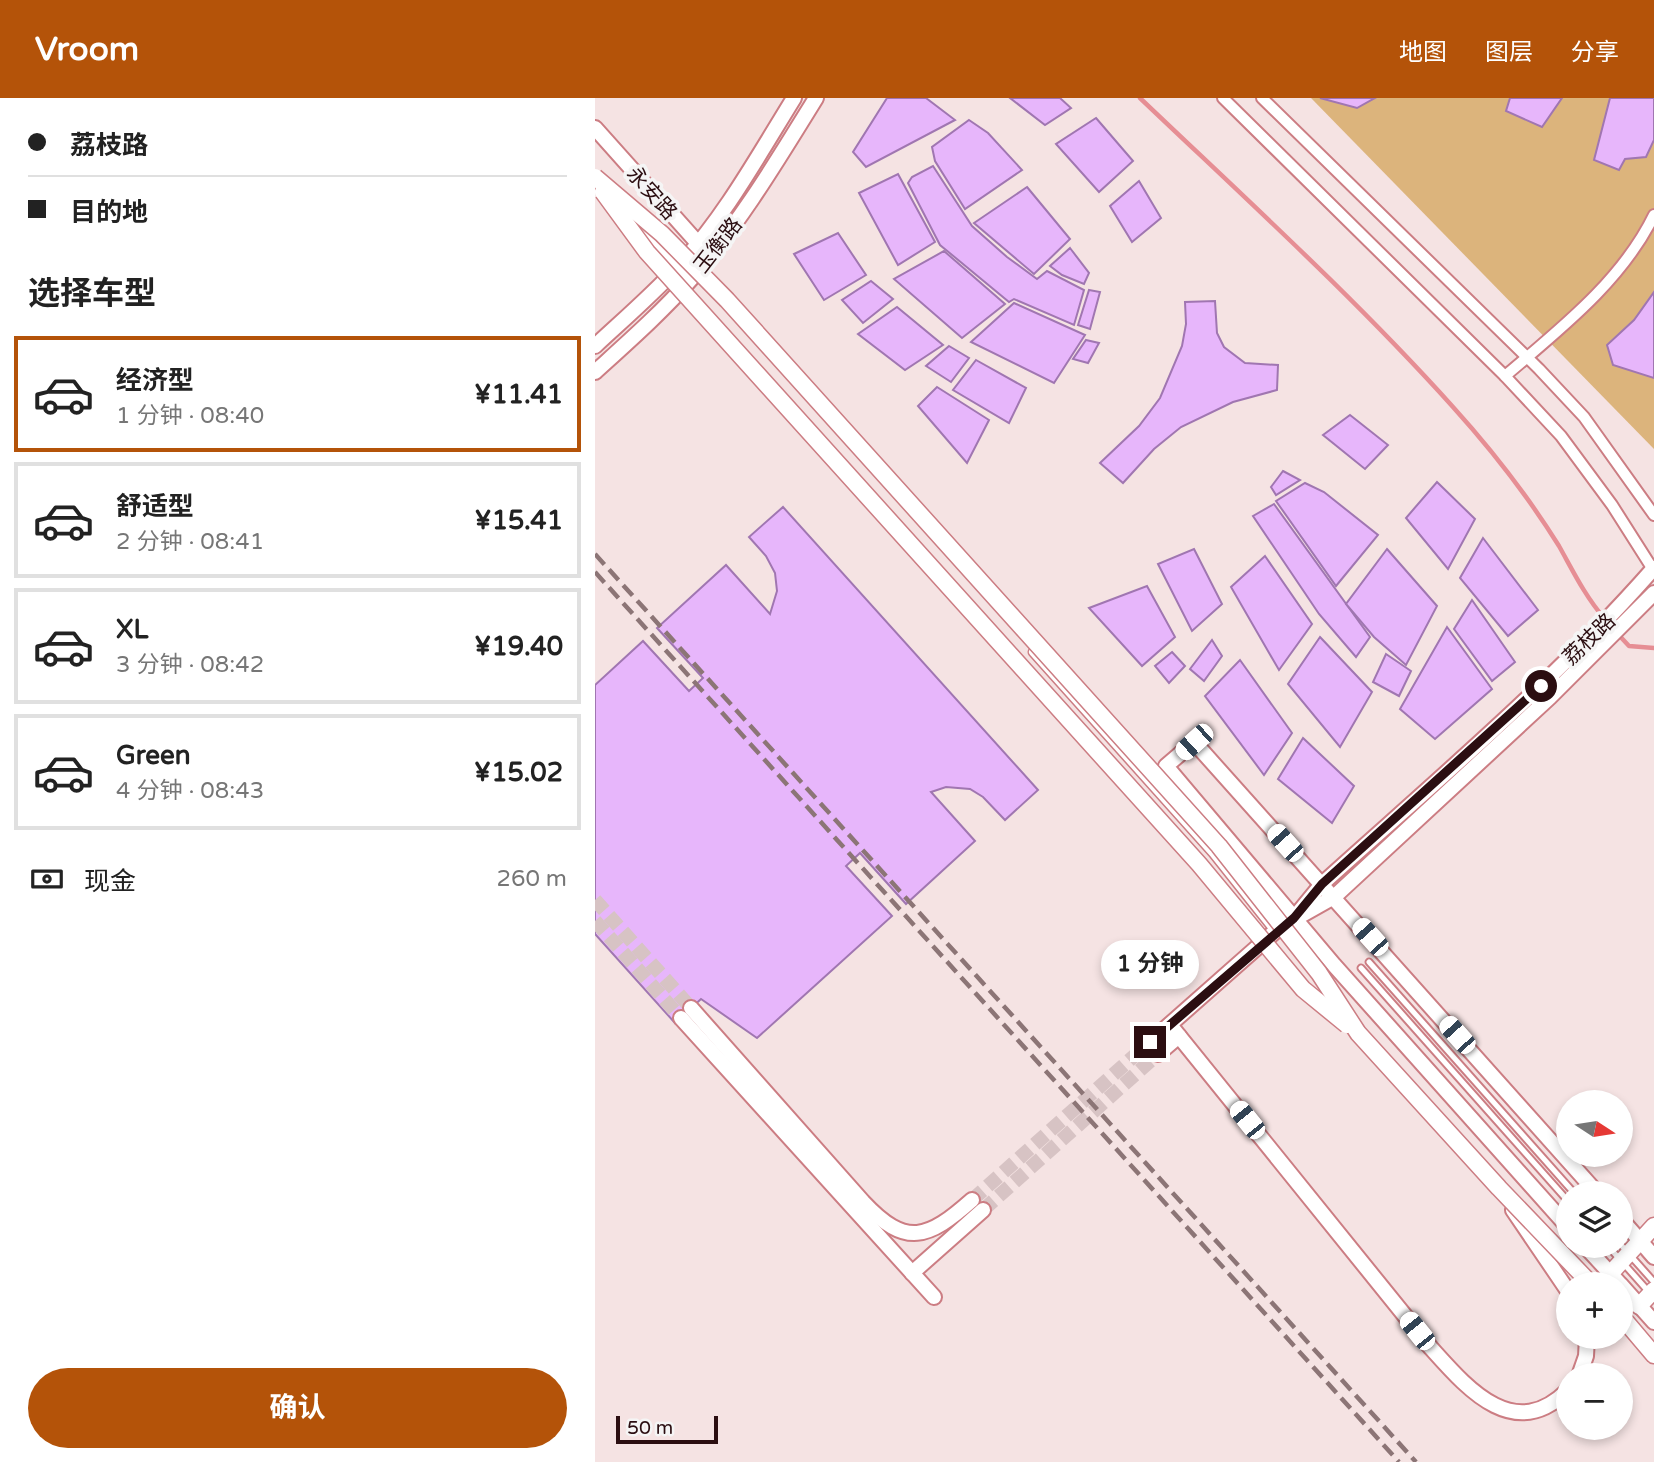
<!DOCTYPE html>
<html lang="zh">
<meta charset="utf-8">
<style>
:root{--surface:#fff;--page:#f6f6f6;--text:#222;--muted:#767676;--line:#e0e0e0;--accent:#b45309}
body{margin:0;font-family:"Varela Round","Noto Sans SC",sans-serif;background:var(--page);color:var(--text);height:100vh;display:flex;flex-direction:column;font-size:26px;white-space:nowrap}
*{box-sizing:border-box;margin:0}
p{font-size:23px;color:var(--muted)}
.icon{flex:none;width:38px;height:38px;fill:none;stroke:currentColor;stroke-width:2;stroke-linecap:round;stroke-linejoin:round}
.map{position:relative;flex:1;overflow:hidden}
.details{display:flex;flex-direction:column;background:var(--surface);width:595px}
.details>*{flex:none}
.banner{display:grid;align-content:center;height:154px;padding:0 28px;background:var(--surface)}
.needle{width:46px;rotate:102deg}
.tools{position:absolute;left:961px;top:992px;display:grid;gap:14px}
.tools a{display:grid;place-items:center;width:77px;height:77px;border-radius:50%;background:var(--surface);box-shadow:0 4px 10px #0003;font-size:35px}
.scale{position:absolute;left:21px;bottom:18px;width:102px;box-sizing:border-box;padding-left:7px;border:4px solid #2b0e11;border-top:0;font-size:19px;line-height:24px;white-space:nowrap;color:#2b0e11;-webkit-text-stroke:5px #f5f5f5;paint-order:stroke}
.end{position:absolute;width:32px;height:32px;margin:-16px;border:9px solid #2b0e11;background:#fff;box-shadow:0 0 0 4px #fff}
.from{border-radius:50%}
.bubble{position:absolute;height:49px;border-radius:24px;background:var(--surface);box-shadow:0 4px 10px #0003;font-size:23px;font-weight:700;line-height:49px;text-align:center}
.car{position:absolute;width:21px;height:42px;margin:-21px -10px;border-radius:9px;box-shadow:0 0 5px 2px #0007;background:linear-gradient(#fff 24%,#345 0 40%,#fff 0 76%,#345 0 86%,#fff 0)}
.banner b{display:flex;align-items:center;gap:24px;height:66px;font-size:26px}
.banner b+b{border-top:2px solid var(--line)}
.banner i{width:18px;height:18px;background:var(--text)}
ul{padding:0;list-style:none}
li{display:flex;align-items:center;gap:21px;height:116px;margin:0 14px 10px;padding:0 14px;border:4px solid var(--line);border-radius:0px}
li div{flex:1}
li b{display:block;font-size:26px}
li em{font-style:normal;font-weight:700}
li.active{border-color:var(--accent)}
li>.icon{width:63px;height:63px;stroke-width:1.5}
h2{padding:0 28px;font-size:32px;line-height:84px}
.pay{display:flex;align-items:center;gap:18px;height:77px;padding:0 28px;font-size:26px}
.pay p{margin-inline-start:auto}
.action{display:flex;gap:14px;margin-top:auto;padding:14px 28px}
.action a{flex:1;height:80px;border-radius:42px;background:var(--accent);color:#fff;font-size:28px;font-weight:700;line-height:80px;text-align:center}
header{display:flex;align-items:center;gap:42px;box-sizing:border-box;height:98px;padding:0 35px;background:var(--accent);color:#fff}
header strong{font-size:33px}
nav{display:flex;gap:38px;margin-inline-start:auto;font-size:24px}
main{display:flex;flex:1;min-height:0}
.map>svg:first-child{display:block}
.green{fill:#dcb47c}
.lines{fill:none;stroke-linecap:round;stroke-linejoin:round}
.stream{stroke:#e68e94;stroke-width:4.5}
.building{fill:#e7b6fb;stroke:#a076b1;stroke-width:2}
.tertiary-tunnel{stroke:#d7c3c4;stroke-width:14;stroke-dasharray:14 7;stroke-linecap:butt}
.service-casing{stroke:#cc7d83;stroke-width:9}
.pedestrian-casing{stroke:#cc7d83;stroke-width:11}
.minor-casing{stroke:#cc7d83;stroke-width:14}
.tertiary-casing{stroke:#cc7d83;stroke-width:18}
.secondary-casing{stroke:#cc7d83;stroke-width:19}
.service{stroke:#fff;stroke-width:5}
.pedestrian{stroke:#fff;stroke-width:8}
.minor{stroke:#fff;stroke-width:10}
.tertiary{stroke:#fff;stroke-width:14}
.secondary{stroke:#fff;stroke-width:16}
.rail{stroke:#8c7576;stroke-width:4.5;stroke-dasharray:14 7;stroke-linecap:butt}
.secondary-bridge-casing{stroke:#cc7d83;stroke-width:19;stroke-linecap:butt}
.secondary-bridge{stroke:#fff;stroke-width:16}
.route{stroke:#2b0e11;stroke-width:9}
.labels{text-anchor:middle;stroke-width:7;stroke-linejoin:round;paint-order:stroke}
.street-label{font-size:21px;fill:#2b0e11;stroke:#f5f5f5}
</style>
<header>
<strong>Vroom</strong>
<nav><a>地图</a><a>图层</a><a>分享</a></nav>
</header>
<main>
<section class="details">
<div class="banner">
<b><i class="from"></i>荔枝路</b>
<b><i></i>目的地</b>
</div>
<h2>选择车型</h2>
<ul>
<li class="active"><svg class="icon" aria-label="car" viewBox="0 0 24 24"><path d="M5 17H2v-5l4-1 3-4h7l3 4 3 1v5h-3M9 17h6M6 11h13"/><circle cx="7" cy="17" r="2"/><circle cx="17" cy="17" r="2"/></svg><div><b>经济型</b><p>1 分钟 · 08:40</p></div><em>¥11.41</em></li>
<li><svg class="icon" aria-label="car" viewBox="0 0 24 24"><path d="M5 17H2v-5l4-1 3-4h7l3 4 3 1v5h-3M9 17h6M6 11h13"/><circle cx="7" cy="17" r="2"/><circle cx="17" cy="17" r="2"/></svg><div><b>舒适型</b><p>2 分钟 · 08:41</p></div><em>¥15.41</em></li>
<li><svg class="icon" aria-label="car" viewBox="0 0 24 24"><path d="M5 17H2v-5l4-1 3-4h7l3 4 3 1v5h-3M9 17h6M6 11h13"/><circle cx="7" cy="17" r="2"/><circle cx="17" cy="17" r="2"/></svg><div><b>XL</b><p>3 分钟 · 08:42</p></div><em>¥19.40</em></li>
<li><svg class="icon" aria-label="car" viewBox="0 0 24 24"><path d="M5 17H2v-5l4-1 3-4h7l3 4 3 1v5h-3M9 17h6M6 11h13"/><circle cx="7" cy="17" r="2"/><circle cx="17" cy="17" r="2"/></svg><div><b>Green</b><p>4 分钟 · 08:43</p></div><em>¥15.02</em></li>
</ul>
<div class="pay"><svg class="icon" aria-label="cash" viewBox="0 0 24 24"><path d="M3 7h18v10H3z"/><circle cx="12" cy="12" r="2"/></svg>现金<p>260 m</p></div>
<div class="action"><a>确认</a></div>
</section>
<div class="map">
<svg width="1059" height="1364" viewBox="0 0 1059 1364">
<rect width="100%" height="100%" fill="#f5e3e3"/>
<polygon class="green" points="716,0 1059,0 1059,351"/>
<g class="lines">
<g class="stream">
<path d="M545,0C651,101 760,200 858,309C896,351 934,400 964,448C978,473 990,498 1009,520"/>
<polyline points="1021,534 1034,548 1059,550"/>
</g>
</g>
<g class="building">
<polygon points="292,0 331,0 360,22 271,69 258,54"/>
<polygon points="415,0 465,0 476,10 450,27"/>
<polygon points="725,0 780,0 762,10"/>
<polygon points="915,0 967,0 947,29 911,13"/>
<polygon points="1015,0 1059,0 1059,42 1051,59 1030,61 1024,72 999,62"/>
<polygon points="501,20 538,63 504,94 461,46"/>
<polygon points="374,22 393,35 427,72 370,111 340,63 337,49"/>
<polygon points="338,68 377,128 412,159 442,181 452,173 489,192 479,227 419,201 414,204 345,147 313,85 317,79"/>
<polygon points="303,76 340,144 303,167 264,95"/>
<polygon points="544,83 566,120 537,144 515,108"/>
<polygon points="432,89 475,141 439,176 379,125"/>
<polygon points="243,135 271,177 229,202 199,156"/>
<polygon points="475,150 494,175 489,186 467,177 455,168"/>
<polygon points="349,153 410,206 367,240 299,181"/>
<polygon points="276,183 298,201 268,225 247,202"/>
<polygon points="494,192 505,194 495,231 483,227"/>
<polygon points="1059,194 1059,280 1018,267 1012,247 1039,222"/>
<polygon points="620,203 622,235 629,249 650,265 683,267 682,292 638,304 586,329 559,351 528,385 505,365 544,328 565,300 587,248 591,226 590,204"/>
<polygon points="419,205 490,237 459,285 376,244"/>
<polygon points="302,209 348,247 310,272 263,236"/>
<polygon points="491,242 504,245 493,265 478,261"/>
<polygon points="354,248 374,260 356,284 331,268"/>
<polygon points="381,262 431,290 414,325 358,292"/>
<polygon points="342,289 394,322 372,365 323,308"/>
<polygon points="755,317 793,347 770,371 728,337"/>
<polygon points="688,373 705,382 681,397 676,389"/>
<polygon points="842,384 880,421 853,471 811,420"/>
<polygon points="710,385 729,394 783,437 741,488 681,403"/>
<polygon points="679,406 775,539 761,559 724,516 658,418"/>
<polygon points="188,409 443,692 410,722 388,699 375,691 351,689 336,694 380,743 311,806 265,755 251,768 297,818 162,940 106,901 80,925 0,836 0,587 48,543 94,593 108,580 62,530 131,467 175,516 182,493 180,475 171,458 154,439"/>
<polygon points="888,440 943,512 913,538 865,480"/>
<polygon points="599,451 627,506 597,533 563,466"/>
<polygon points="792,451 842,508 811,567 779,539 751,506"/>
<polygon points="670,458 717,526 684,572 636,489"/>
<polygon points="552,488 580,539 547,568 494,510"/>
<polygon points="877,502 920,564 897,583 859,531"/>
<polygon points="852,529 897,591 840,641 805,611"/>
<polygon points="725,539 777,594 745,649 693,586"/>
<polygon points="617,542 627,558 609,583 595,571"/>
<polygon points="577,554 590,568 574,585 560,568"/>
<polygon points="791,556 816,573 804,598 778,584"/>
<polygon points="645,562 697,635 669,677 610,598"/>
<polygon points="708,640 759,688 737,725 683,681"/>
</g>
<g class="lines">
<g class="tertiary-tunnel">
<polyline points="0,802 96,910"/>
<polyline points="0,823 86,920"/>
<polyline points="377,1102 555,944"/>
<polyline points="388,1112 563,956"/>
</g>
<defs>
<g id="service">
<polyline points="774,864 980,1096"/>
<polyline points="766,870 973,1103"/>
<polyline points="1026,1147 1059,1184"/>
<polyline points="1013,1148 1053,1193"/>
</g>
<polyline id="pedestrian" points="438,554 618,755 680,833"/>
<g id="minor">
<polyline points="628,0 910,278 966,338 1017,407 1059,473"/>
<polyline points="667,0 944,271 989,319 1059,417"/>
<path d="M910,278C965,231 1027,183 1059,117"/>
</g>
<g id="tertiary">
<polyline points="0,30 109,152"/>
<polyline points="33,114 88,174"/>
<path d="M0,248C28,222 57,197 82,170C129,120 163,58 199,0"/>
<path d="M0,274C33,244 67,214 96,181C145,125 182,63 221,0"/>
<path d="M704,814L727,786C840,684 958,585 1059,470"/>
<path d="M96,910L268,1104C311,1150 333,1141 377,1102"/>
<polyline points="86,920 339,1199"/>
<path d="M575,927L836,1250C872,1290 919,1346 973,1292"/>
<polyline points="555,944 684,830 739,799 955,599 1059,495"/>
<polyline points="563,956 584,938"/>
<polyline points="918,1112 973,1193"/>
<polyline points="1026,1121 1059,1159"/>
<polyline points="973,1129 739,867 571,668 599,644 1003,1096"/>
<polyline points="990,1148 1025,1186"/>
<polyline points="317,1175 388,1112"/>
<polyline points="1026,1187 1059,1224"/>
<polyline points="984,1278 991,1258 992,1239"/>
</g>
<g id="secondary">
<polyline points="1015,1176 1059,1128"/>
<polyline points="1044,1208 1059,1192"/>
<polyline points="1026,1218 1059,1257"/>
</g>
</defs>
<use href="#service" class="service-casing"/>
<use href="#pedestrian" class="pedestrian-casing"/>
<use href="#minor" class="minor-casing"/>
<use href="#tertiary" class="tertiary-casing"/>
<use href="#secondary" class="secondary-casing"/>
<use href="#service" class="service"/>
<use href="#pedestrian" class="pedestrian"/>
<use href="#minor" class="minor"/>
<use href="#tertiary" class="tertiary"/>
<use href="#secondary" class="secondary"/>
<g class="rail">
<polyline points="0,456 821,1364"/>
<polyline points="0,474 804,1364"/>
</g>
<defs>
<g id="secondary-bridge">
<polyline points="0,79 67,136 132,202 624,748 724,875 763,935 904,1090 996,1186"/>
<polyline points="8,94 52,154 604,766 708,891 752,927"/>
</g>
</defs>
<use href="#secondary-bridge" class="secondary-bridge-casing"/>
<use href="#secondary-bridge" class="secondary-bridge"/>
</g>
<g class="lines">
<polyline class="route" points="555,944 699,820 727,786 946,588"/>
</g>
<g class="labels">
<g class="street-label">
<text transform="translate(57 95) rotate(48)" y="7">永安路</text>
<text transform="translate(123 147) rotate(-52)" y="7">玉衡路</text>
<text transform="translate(994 541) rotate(-44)" y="7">荔枝路</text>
</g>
</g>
</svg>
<div class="tools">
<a><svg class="needle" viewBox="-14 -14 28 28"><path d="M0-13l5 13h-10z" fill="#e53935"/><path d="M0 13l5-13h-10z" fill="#767676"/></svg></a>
<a><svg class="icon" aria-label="layers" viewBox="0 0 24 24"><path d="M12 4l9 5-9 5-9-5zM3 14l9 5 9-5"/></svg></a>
<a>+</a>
<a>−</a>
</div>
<div class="scale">50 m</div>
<i class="end from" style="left:946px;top:588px"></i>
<i class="end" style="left:555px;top:944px"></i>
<div class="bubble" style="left:506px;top:842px;width:98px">1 分钟</div>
<i class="car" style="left:599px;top:644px;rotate:228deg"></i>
<i class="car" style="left:690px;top:745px;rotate:318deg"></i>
<i class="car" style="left:775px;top:839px;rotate:318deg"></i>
<i class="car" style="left:862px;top:937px;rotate:318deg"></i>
<i class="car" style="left:652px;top:1022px;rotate:321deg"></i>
<i class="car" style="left:822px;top:1233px;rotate:321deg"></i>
</div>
</main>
